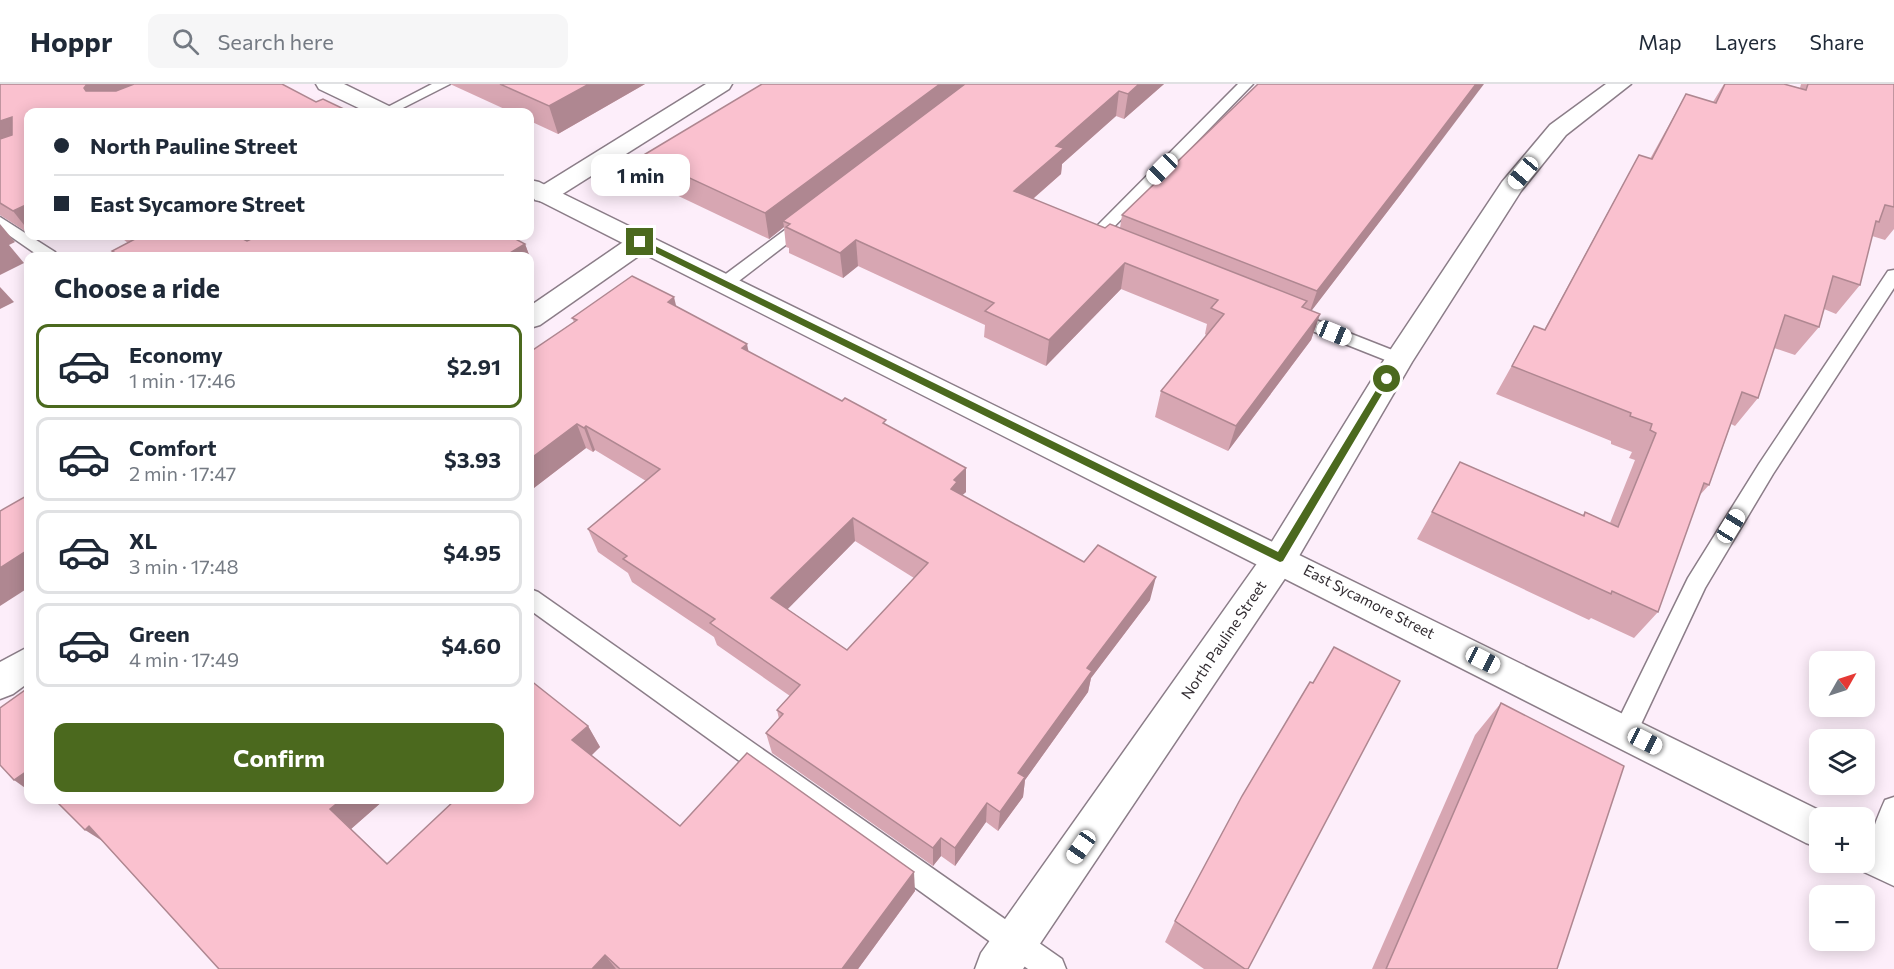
<!DOCTYPE html>
<meta charset="utf-8">
<style>
:root{--surface:#fff;--page:#f6f6f7;--text:#1f2937;--muted:#747a83;--line:#e0e1e3;--accent:#4b691e}
body{margin:0;font-family:Commissioner,sans-serif;background:var(--page);color:var(--text);height:100vh;display:flex;flex-direction:column;font-size:22px;white-space:nowrap}
*{box-sizing:border-box;margin:0}
p{font-size:20px;color:var(--muted)}
.icon{flex:none;width:33px;height:33px;fill:none;stroke:currentColor;stroke-width:2;stroke-linecap:round;stroke-linejoin:round}
.map{position:relative;flex:1;overflow:hidden}
.panel{position:absolute;left:24px;top:168px;width:510px;height:552px;display:flex;flex-direction:column;background:var(--surface);border-radius:12px;box-shadow:0 3px 15px #0003}
.panel>*{flex:none}
.top-card{position:absolute;left:24px;top:24px;width:510px;height:132px;border-radius:12px;box-shadow:0 3px 15px #0003;display:grid;align-content:center;height:132px;padding:0 30px;background:var(--surface)}
.needle{width:39px;rotate:51deg}
.tools{position:absolute;left:1809px;top:567px;display:grid;gap:12px}
.tools a{display:grid;place-items:center;width:66px;height:66px;border-radius:12px;background:var(--surface);box-shadow:0 3px 15px #0003;font-size:30px}
.end{position:absolute;width:27px;height:27px;margin:-14px;border:8px solid #4b691e;background:#fff;box-shadow:0 0 0 3px #fff}
.from{border-radius:50%}
.bubble{position:absolute;height:42px;border-radius:12px;background:var(--surface);box-shadow:0 3px 15px #0003;font-size:20px;font-weight:700;line-height:42px;text-align:center}
.car{position:absolute;width:18px;height:36px;margin:-18px -9px;border-radius:8px;box-shadow:0 0 4px 2px #0007;background:linear-gradient(#fff 24%,#345 0 40%,#fff 0 76%,#345 0 86%,#fff 0)}
.top-card b{display:flex;align-items:center;gap:21px;height:57px;font-size:22px}
.top-card b+b{border-top:2px solid var(--line)}
.top-card i{width:15px;height:15px;background:var(--text)}
ul{padding:0;list-style:none}
li{display:flex;align-items:center;gap:18px;height:84px;margin:0 12px 9px;padding:0 18px;border:3px solid var(--line);border-radius:12px}
li div{flex:1}
li b{display:block;font-size:22px}
li em{font-style:normal;font-weight:700}
li.active{border-color:var(--accent)}
li>.icon{width:54px;height:54px;stroke-width:1.5}
h2{padding:0 30px;font-size:27px;line-height:72px}
.primary-button{display:flex;gap:12px;margin-top:auto;padding:12px 30px}
.primary-button a{flex:1;height:69px;border-radius:12px;background:var(--accent);color:#fff;font-size:24px;font-weight:700;line-height:69px;text-align:center}
header{display:flex;align-items:center;gap:36px;box-sizing:border-box;height:84px;padding:0 30px;background:var(--surface);border-bottom:2px solid var(--line)}
header strong{font-size:28px}
nav{display:flex;gap:33px;margin-inline-start:auto;font-size:21px}
.search{width:420px;height:54px;background:var(--page);display:flex;align-items:center;gap:15px;box-sizing:border-box;padding:0 21px;border-radius:12px;color:var(--muted);font-size:22px}
.map>svg:first-child{display:block}
.lines{fill:none;stroke-linecap:round;stroke-linejoin:round}
.service-casing{stroke:#8b7d88;stroke-width:3}
.minor-casing{stroke:#8b7d88;stroke-width:3}
.tertiary-casing{stroke:#8b7d88;stroke-width:3}
.service{fill:#fff;fill-rule:evenodd}
.minor{fill:#fff;fill-rule:evenodd}
.tertiary{fill:#fff;fill-rule:evenodd}
.wall{fill:#d7a6b2;fill-rule:evenodd}
.shaded-wall{fill:#af8791}
.building{fill:#fac1cf;stroke:#af8791;stroke-width:1.5;fill-rule:evenodd}
.route{fill:#4b691e}
.labels{text-anchor:middle;stroke-width:6;stroke-linejoin:round;paint-order:stroke}
.street-label{font-size:15px;fill:#312b30;stroke:#fff}
</style>
<header>
<strong>Hoppr</strong>
<div class="search"><svg class="icon" aria-label="search" viewBox="0 0 24 24"><circle cx="10" cy="10" r="6"/><path d="M15 15l6 6"/></svg>Search here</div>
<nav><a>Map</a><a>Layers</a><a>Share</a></nav>
</header>
<div class="map">
<svg width="1894" height="885" viewBox="0 0 1894 885">
<rect width="100%" height="100%" fill="#fdeefa"/>
<g class="lines">
<defs>
<g id="service">
<polygon points="432,0 450,0 395,28 378,28"/>
<path d="M1238,0H1253L1106,151L1117,158L1115,162C1106,164 1092,160 1087,153L1089,150Z"/>
<polygon points="807,132 813,134 815,137 813,140 731,203 719,203 716,199 719,195 801,134"/>
<polygon points="0,133 55,168 57,172 39,172 0,145"/>
<polygon points="1894,186 1894,204 1773,390 1705,504 1634,655 1625,658 1616,655 1613,647 1688,494 1759,380 1888,187"/>
<polygon points="1288,225 1405,271 1408,275 1405,279 1393,279 1282,235 1279,231 1282,227"/>
<polygon points="530,505 538,508 1062,875 1066,885 1028,885 530,526"/>
<path d="M1894,713V772L1889,784L1880,788L1871,784C1863,766 1877,734 1885,716Z"/>
</g>
<g id="minor">
<polygon points="706,0 732,0 729,5 553,116 544,118 535,116 532,111 535,106"/>
<polygon points="1606,0 1631,0 1566,51 1521,107 1412,278 1292,484 1023,885 975,885 981,869 1268,464 1389,268 1502,98 1550,41"/>
<polygon points="641,150 650,152 654,158 650,164 540,241 530,244 530,222 632,152"/>
<polygon points="28,563 28,599 13,610 0,615 0,578"/>
</g>
<g id="tertiary">
<polygon points="316,0 344,0 391,23 394,28 367,28 319,5"/>
<polygon points="530,96 539,98 1835,734 1820,734 1820,764 1806,759 530,112"/>
<polygon points="1864,747 1894,760 1894,802 1849,781 1848,778 1864,778"/>
</g>
</defs>
<use href="#service" class="service-casing"/>
<use href="#minor" class="minor-casing"/>
<use href="#tertiary" class="tertiary-casing"/>
<use href="#service" class="service"/>
<use href="#minor" class="minor"/>
<use href="#tertiary" class="tertiary"/>
</g>
<g class="wall">
<polygon points="0,0 316,18 350,28 28,28 28,149 0,131"/>
<polygon points="450,0 645,0 558,50 530,37 530,28 511,28"/>
<polygon points="762,0 1164,0 1124,35 1116,32 1062,80 1061,90 1033,115 1105,144 1120,144 1122,131 1404,106 1311,227 1320,230 1311,256 1228,367 1155,333 1161,307 1206,251 1205,250 1207,240 1121,205 1046,282 984,253 985,241 858,182 843,194 789,169 789,164 786,163 784,143 769,155 649,98 642,72"/>
<polygon points="1724,0 1784,0 1800,4 1801,0 1894,0 1894,145 1885,156 1872,152 1860,201 1836,230 1824,225 1819,243 1795,271 1774,264 1758,314 1735,342 1731,340 1709,401 1699,412 1658,528 1634,554 1591,534 1589,536 1417,455 1460,378 1582,432 1585,428 1610,439 1635,376 1629,374 1632,368 1611,360 1611,357 1496,310 1534,242 1544,246 1639,71 1650,75 1686,10 1713,18"/>
<polygon points="119,152 237,152 247,157 258,152 510,152 525,160 534,184 530,187 530,172 116,172 112,167 128,159"/>
<path d="M676,222L749,268L966,384V408L962,411L1150,516L1091,594L1088,608L1025,696L1023,713L998,747L986,738L955,782L941,772L933,782L772,669L766,649L779,635L777,626L790,612L717,561L714,553L632,498L628,489L598,468L588,445L646,397L595,366L593,368L586,364L530,407V268L574,238L572,234ZM855,457L914,494L847,566L787,525Z"/>
<polygon points="1313,599 1248,885 1204,885 1165,858 1175,837"/>
<polygon points="1501,619 1557,885 1372,885 1475,651"/>
<polygon points="588,642 600,663 591,671 680,742 915,807 858,885 219,885 102,757 55,716 384,716 351,745 387,779"/>
</g>
<g class="shaded-wall">
<polygon points="87,0 152,0 99,27 84,4"/>
<polygon points="589,0 645,0 558,50 549,22"/>
<polygon points="940,0 973,0 783,137 784,143 769,155 765,129"/>
<polygon points="1139,0 1164,0 1124,35 1128,10"/>
<polygon points="1476,0 1484,0 1404,106 1309,230 1317,207"/>
<polygon points="1119,7 1116,32 1062,80 1061,90 1012,133 1014,107 1056,62"/>
<polygon points="12,33 28,55 0,66 0,37"/>
<polygon points="28,120 28,146 13,127"/>
<polygon points="0,140 15,158 9,161 24,179 0,191"/>
<polygon points="856,156 858,182 843,194 840,169"/>
<polygon points="525,160 534,184 530,187 530,172 505,172"/>
<polygon points="1125,179 1121,205 1046,282 1049,256"/>
<polygon points="0,203 14,218 0,225"/>
<polygon points="674,213 680,238 668,218"/>
<polygon points="1320,230 1311,256 1228,367 1236,342"/>
<polygon points="747,260 752,284 742,264"/>
<polygon points="577,340 586,364 530,407 530,375"/>
<polygon points="586,342 595,366 593,368 584,344"/>
<polygon points="966,384 966,408 957,416 951,405 954,396"/>
<polygon points="853,434 855,457 776,537 771,514"/>
<polygon points="28,466 28,504 0,522 0,484"/>
<polygon points="1156,493 1150,516 1091,594 1088,608 1025,696 1023,713 998,747 1000,728 1018,689 1087,584"/>
<polygon points="588,642 600,663 585,678 572,656"/>
<polygon points="27,687 28,688 28,706 14,696"/>
<polygon points="341,716 384,716 351,745 407,798 330,725"/>
<polygon points="987,719 986,738 955,782 955,764"/>
<polygon points="89,742 115,765 85,746"/>
<polygon points="941,754 941,772 933,782 933,764"/>
<polygon points="914,788 915,807 858,885 842,885"/>
<polygon points="605,871 616,885 592,885"/>
</g>
<g class="building">
<polygon points="0,0 87,0 84,4 86,7 116,7 134,0 282,0 316,18 323,15 350,28 28,28 28,120 13,127 0,119 0,55 12,51 12,33 0,37"/>
<polygon points="500,0 589,0 549,22"/>
<polygon points="762,0 940,0 765,129 642,72"/>
<polygon points="965,0 1139,0 1128,10 1119,7 1056,62 1064,64 1014,107 1105,144 1110,140 1307,217 1302,223 1320,230 1236,342 1161,307 1224,230 1211,224 1218,216 1125,179 1049,256 985,227 994,219 856,156 840,169 786,143 790,140 783,137"/>
<polygon points="1258,0 1476,0 1413,83 1317,207 1122,131"/>
<polygon points="1725,0 1784,0 1806,6 1808,0 1894,0 1894,123 1885,121 1879,138 1876,137 1860,201 1833,192 1819,243 1785,231 1758,314 1742,308 1709,401 1704,399 1658,528 1612,507 1611,510 1432,428 1460,378 1584,432 1585,428 1618,443 1656,349 1650,346 1652,340 1630,332 1631,329 1512,282 1534,242 1545,246 1639,71 1652,75 1686,10 1716,19"/>
<polygon points="133,152 237,152 247,157 258,152 510,152 525,160 505,172 120,172 112,167 137,154"/>
<path d="M632,192L674,213L668,218L747,260L742,264L842,317L845,314L886,336L883,339L966,384L954,396L957,398L951,405L1084,478L1098,461L1156,493L1087,584L1092,587L1018,689L1025,693L1000,728L987,719L955,764L941,754L933,764L766,649L783,630L777,626L800,601L710,539L715,535L623,475L627,472L588,445L660,385L586,342L584,344L577,340L530,375V268L577,236L572,234ZM853,434L928,479L847,566L771,514Z"/>
<polygon points="28,411 28,466 0,484 0,427"/>
<polygon points="1334,563 1400,597 1248,885 1245,885 1175,837 1242,712 1310,598 1313,599"/>
<polygon points="530,596 588,642 572,656 680,742 747,669 914,788 842,885 620,885 605,871 592,885 219,885 89,742 85,746 55,716 341,716 330,725 387,780 455,716 530,716"/>
<polygon points="28,604 28,689 27,687 14,696 0,681 0,624"/>
<polygon points="1501,619 1624,682 1557,885 1386,885"/>
</g>
<polygon class="route" points="638,156 643,156 1278,468 1384,293 1391,295 1283,477 1280,478 638,160"/>
<g class="labels">
<g class="street-label">
<text transform="translate(1369 518) rotate(27)" y="5">East Sycamore Street</text>
<text transform="translate(1224 556) rotate(-56)" y="5">North Pauline Street</text>
</g>
</g>
</svg>
<div class="tools">
<a><svg class="needle" viewBox="-14 -14 28 28"><path d="M0-13l5 13h-10z" fill="#e53935"/><path d="M0 13l5-13h-10z" fill="#747a83"/></svg></a>
<a><svg class="icon" aria-label="layers" viewBox="0 0 24 24"><path d="M12 4l9 5-9 5-9-5zM3 14l9 5 9-5"/></svg></a>
<a>+</a>
<a>−</a>
</div>
<i class="end from" style="left:1387px;top:295px"></i>
<i class="end" style="left:640px;top:158px"></i>
<div class="bubble" style="left:591px;top:70px;width:99px">1 min</div>
<i class="car" style="left:1162px;top:85px;rotate:225deg"></i>
<i class="car" style="left:1523px;top:89px;rotate:220deg"></i>
<i class="car" style="left:1334px;top:249px;rotate:112deg"></i>
<i class="car" style="left:1731px;top:442px;rotate:32deg"></i>
<i class="car" style="left:1483px;top:576px;rotate:117deg"></i>
<i class="car" style="left:1645px;top:657px;rotate:117deg"></i>
<i class="car" style="left:1081px;top:763px;rotate:215deg"></i>
<div class="top-card">
<b><i class="from"></i>North Pauline Street</b>
<b><i></i>East Sycamore Street</b>
</div>
<section class="panel">
<h2>Choose a ride</h2>
<ul>
<li class="active"><svg class="icon" aria-label="car" viewBox="0 0 24 24"><path d="M5 17H2v-5l4-1 3-4h7l3 4 3 1v5h-3M9 17h6M6 11h13"/><circle cx="7" cy="17" r="2"/><circle cx="17" cy="17" r="2"/></svg><div><b>Economy</b><p>1 min · 17:46</p></div><em>$2.91</em></li>
<li><svg class="icon" aria-label="car" viewBox="0 0 24 24"><path d="M5 17H2v-5l4-1 3-4h7l3 4 3 1v5h-3M9 17h6M6 11h13"/><circle cx="7" cy="17" r="2"/><circle cx="17" cy="17" r="2"/></svg><div><b>Comfort</b><p>2 min · 17:47</p></div><em>$3.93</em></li>
<li><svg class="icon" aria-label="car" viewBox="0 0 24 24"><path d="M5 17H2v-5l4-1 3-4h7l3 4 3 1v5h-3M9 17h6M6 11h13"/><circle cx="7" cy="17" r="2"/><circle cx="17" cy="17" r="2"/></svg><div><b>XL</b><p>3 min · 17:48</p></div><em>$4.95</em></li>
<li><svg class="icon" aria-label="car" viewBox="0 0 24 24"><path d="M5 17H2v-5l4-1 3-4h7l3 4 3 1v5h-3M9 17h6M6 11h13"/><circle cx="7" cy="17" r="2"/><circle cx="17" cy="17" r="2"/></svg><div><b>Green</b><p>4 min · 17:49</p></div><em>$4.60</em></li>
</ul>
<div class="primary-button"><a>Confirm</a></div>
</section>
</div>
